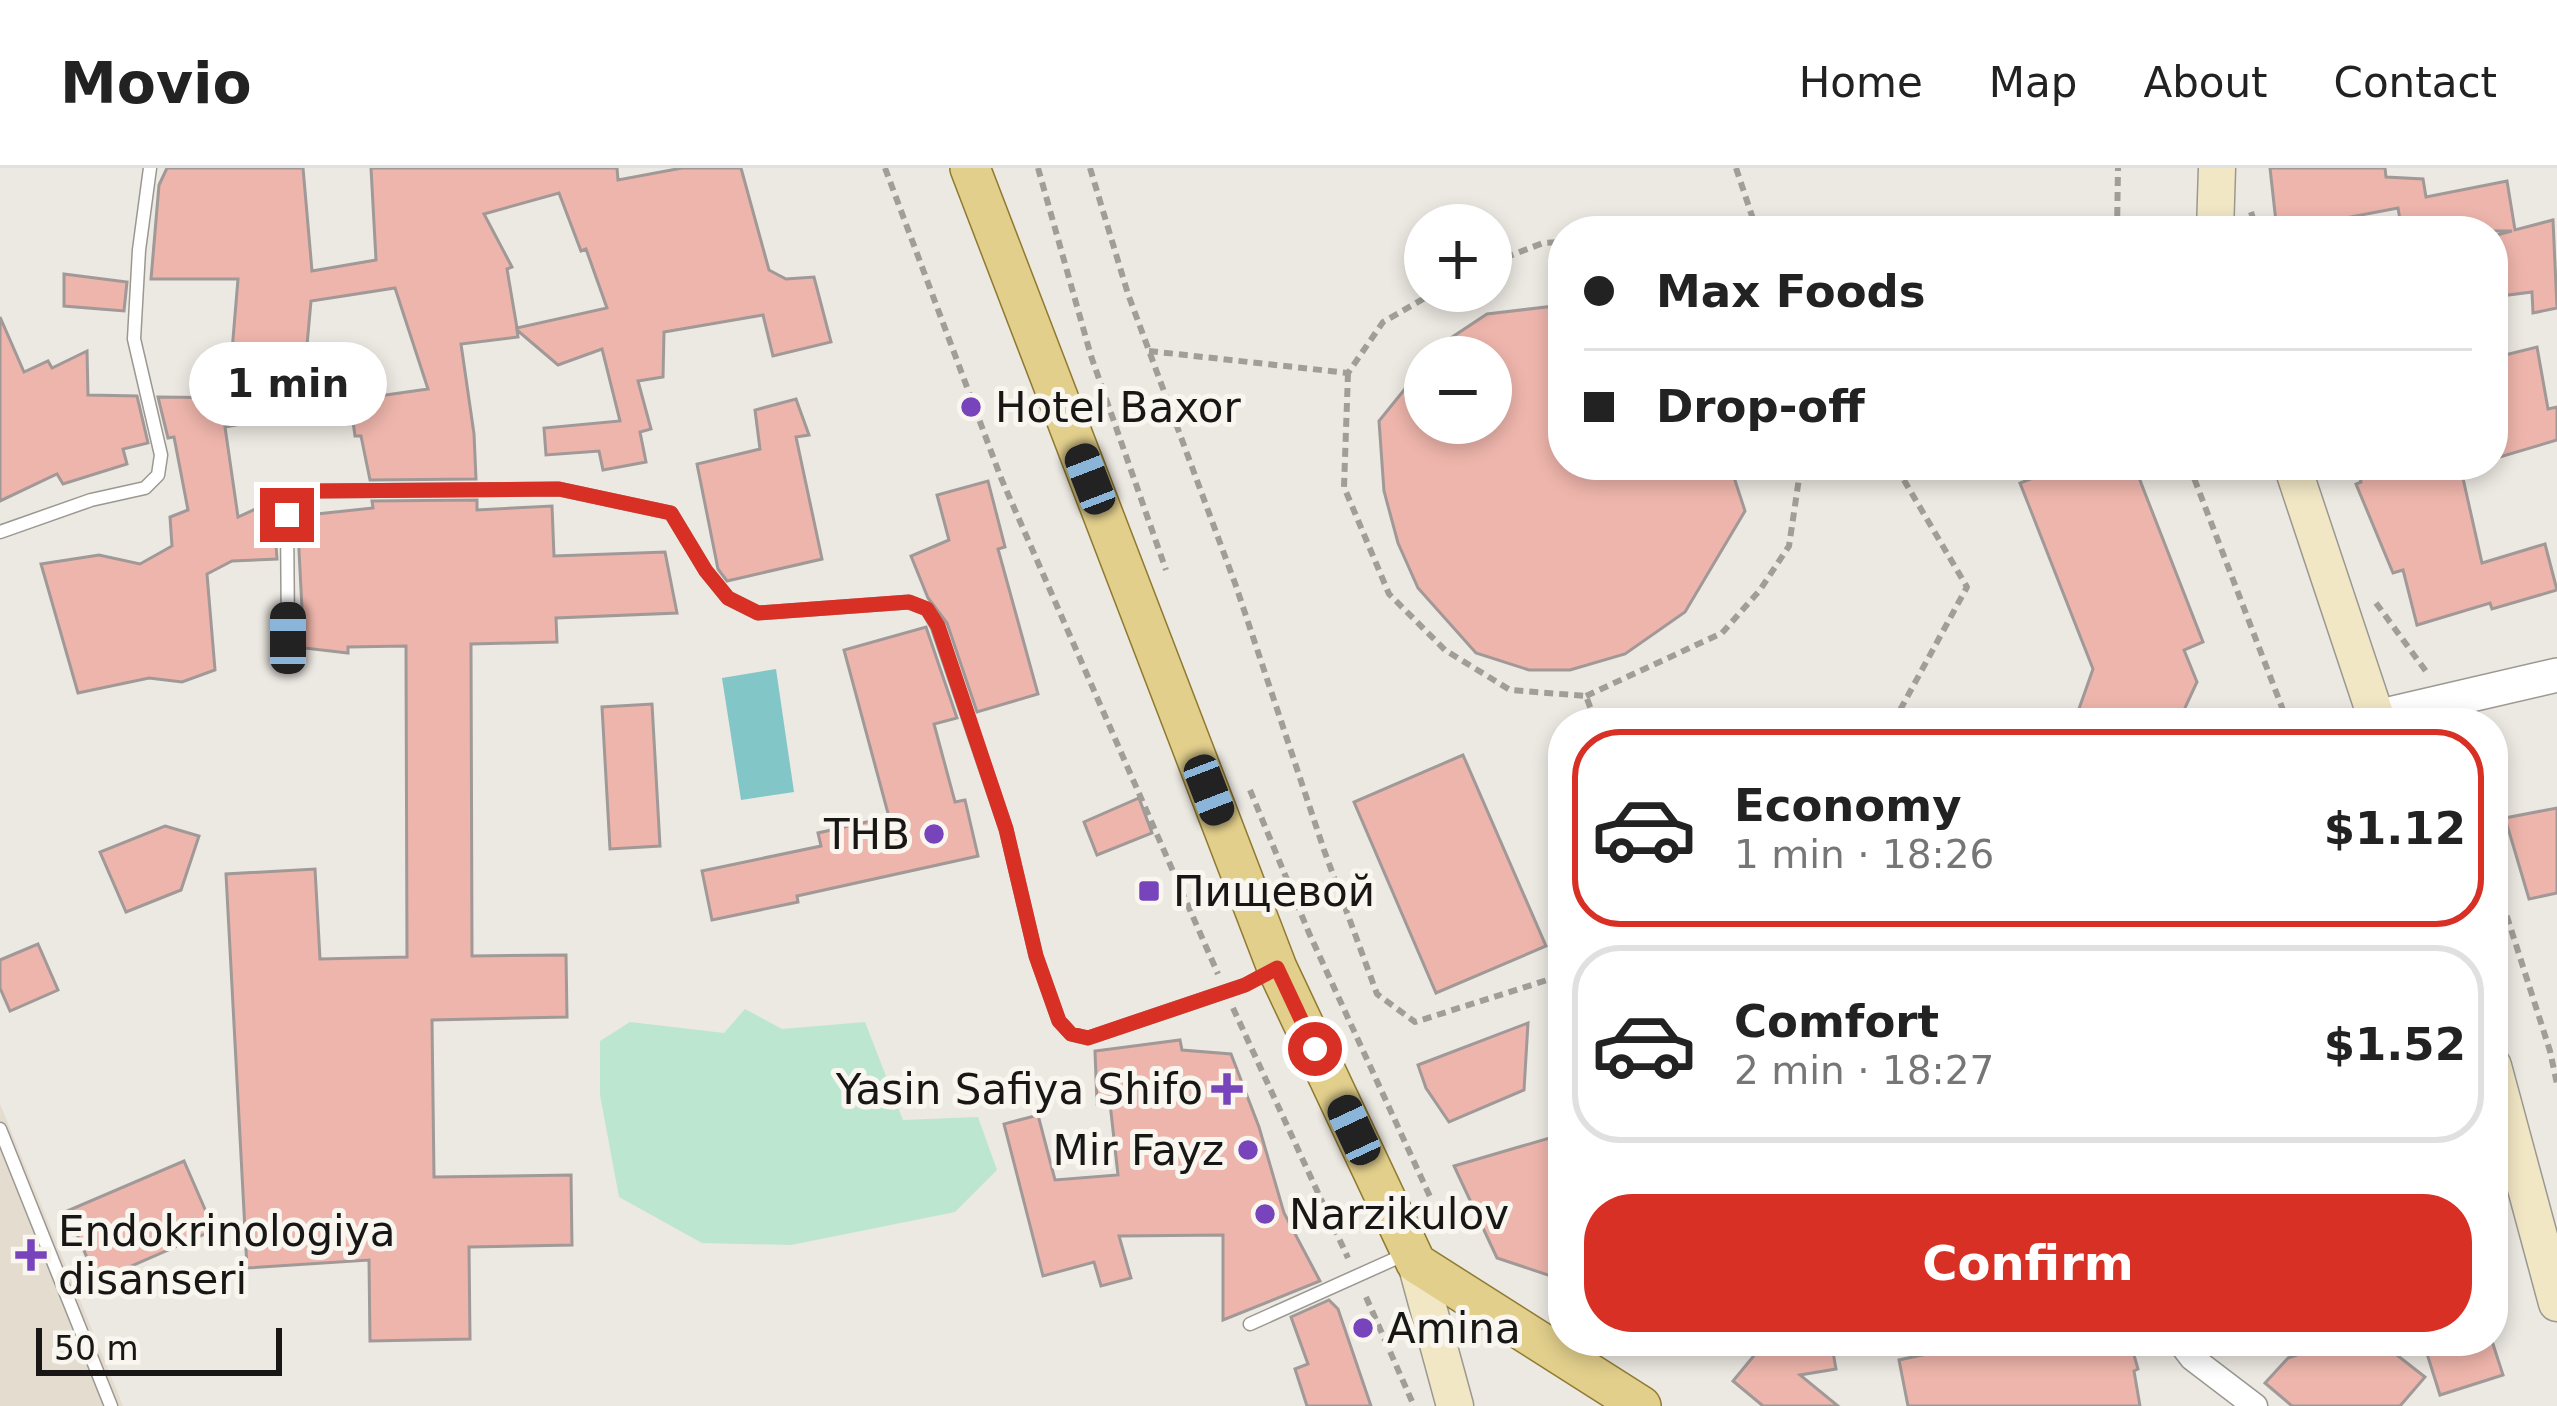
<!DOCTYPE html>
<meta charset="utf-8">
<style>
:root{--surface:#fff;--page:#f6f6f6;--text:#222;--muted:#767676;--line:#e0e0e0;--accent:#d93025}
body{margin:0;font-family:"DejaVu Sans",sans-serif;background:var(--page);color:var(--text);height:100vh;display:flex;flex-direction:column;font-size:45px;white-space:nowrap}
*{box-sizing:border-box;margin:0}
p{font-size:39px;color:var(--muted)}
.icon{flex:none;width:66px;height:66px;fill:none;stroke:currentColor;stroke-width:2;stroke-linecap:round;stroke-linejoin:round}
.map{position:relative;flex:1;overflow:hidden}
.drawer{position:absolute;left:1548px;top:540px;width:960px;height:648px;display:flex;flex-direction:column;background:var(--surface);border-radius:48px;box-shadow:0 6px 18px #0003}
.drawer>*{flex:none}
.hud{position:absolute;left:1548px;top:48px;width:960px;height:264px;border-radius:48px;box-shadow:0 6px 18px #0003;display:grid;align-content:center;height:264px;padding:0 36px;background:var(--surface)}
.fabs{position:absolute;left:1404px;top:36px;display:grid;gap:24px}
.fabs a{display:grid;place-items:center;width:108px;height:108px;border-radius:50%;background:var(--surface);box-shadow:0 6px 18px #0003;font-size:60px}
.scale{position:absolute;left:36px;bottom:30px;width:246px;box-sizing:border-box;padding-left:12px;border:6px solid #181715;border-top:0;font-size:33px;line-height:42px;white-space:nowrap;color:#181715;-webkit-text-stroke:9px #f9f6f0;paint-order:stroke}
.end{position:absolute;width:54px;height:54px;margin:-27px;border:15px solid #d93025;background:#fff;box-shadow:0 0 0 6px #fff}
.from{border-radius:50%}
.bubble{position:absolute;height:84px;border-radius:42px;background:var(--surface);box-shadow:0 6px 18px #0003;font-size:39px;font-weight:800;line-height:84px;text-align:center}
.car{position:absolute;width:36px;height:72px;margin:-36px -18px;border-radius:15px;box-shadow:0 0 9px 3px #0007;background:linear-gradient(#222 24%,#8ab4d8 0 40%,#222 0 76%,#8ab4d8 0 86%,#222 0)}
.hud b{display:flex;align-items:center;gap:42px;height:114px;font-size:45px}
.hud b+b{border-top:3px solid var(--line)}
.hud i{width:30px;height:30px;background:var(--text)}
ul{padding:21px 0 0;list-style:none}
li{display:flex;align-items:center;gap:36px;height:198px;margin:0 24px 18px;padding:0 12px;border:6px solid var(--line);border-radius:48px}
li div{flex:1}
li b{display:block;font-size:45px}
li em{font-style:normal;font-weight:800}
li.on{border-color:var(--accent)}
li>.icon{width:108px;height:108px;stroke-width:1.5}
.cta{display:flex;gap:24px;margin-top:auto;padding:24px 36px}
.cta a{flex:1;height:138px;border-radius:48px;background:var(--accent);color:#fff;font-size:48px;font-weight:800;line-height:138px;text-align:center}
header{display:flex;align-items:center;gap:72px;box-sizing:border-box;height:168px;padding:0 60px;background:var(--surface);border-bottom:3px solid var(--line)}
header strong{font-size:57px}
nav{display:flex;gap:66px;margin-inline-start:auto;font-size:42px}
.map>svg:first-child{display:block}
.built{fill:#e3dccf}
.green{fill:#bce6d0}
.water{fill:#83c6c8}
.building{fill:#eeb5ac;stroke:#a09998;stroke-width:3;fill-rule:evenodd}
.lines{fill:none;stroke-linecap:round;stroke-linejoin:round}
.service-casing{stroke:#9b9892;stroke-width:15}
.minor-casing{stroke:#9b9892;stroke-width:27}
.tertiary-casing{stroke:#9b9892;stroke-width:36}
.secondary-casing{stroke:#9b9892;stroke-width:39}
.primary-casing{stroke:#8f7a30;stroke-width:42}
.path{stroke:#a19e99;stroke-width:6;stroke-dasharray:9 6;stroke-linecap:butt}
.service{stroke:#fff;stroke-width:12}
.minor{stroke:#fff;stroke-width:24}
.tertiary{stroke:#fff;stroke-width:33}
.secondary{stroke:#f1e7c5;stroke-width:36}
.primary{stroke:#e2cf8c;stroke-width:39}
.route{stroke:#d93025;stroke-width:15}
.poi-dot{fill:#7744bc;stroke:#f9f6f0;stroke-width:4.5}
.labels{text-anchor:middle;stroke-width:10;stroke-linejoin:round;paint-order:stroke}
.poi-label{font-size:42px;fill:#181715;stroke:#f9f6f0;text-anchor:start}
</style>
<header>
<strong>Movio</strong>
<nav><a>Home</a><a>Map</a><a>About</a><a>Contact</a></nav>
</header>
<div class="map">
<svg width="2557" height="1238" viewBox="0 0 2557 1238">
<rect width="100%" height="100%" fill="#ece8e2"/>
<polygon class="built" points="0,936 123,1238 0,1238"/>
<polygon class="green" points="745,841 782,861 865,854 903,952 978,949 997,1002 955,1044 791,1077 702,1075 619,1029 600,927 600,873 630,854 724,865"/>
<polygon class="water" points="776,501 794,624 741,632 722,510"/>
<g class="building">
<path d="M167,0H303L312,103L376,92L371,0H617L618,12L682,0H741L769,102L786,111L814,109L831,174L773,188L763,147L664,164L663,209L638,213L651,261L640,264L646,294L603,302L599,283L546,287L544,260L620,253L602,181L558,197L517,162L518,169L461,176L474,266L476,311L370,312L361,268H355L350,232L428,221L395,120L311,133L307,177L232,183L238,111H151L159,17ZM559,25L581,83L586,81L607,140L517,160L507,101L512,99L484,46Z"/>
<polygon points="2270,0 2385,0 2386,9 2423,11 2426,29 2507,13 2515,62 2553,52 2557,140 2533,145 2532,124 2493,129 2493,68 2512,63 2402,63 2398,40 2277,63"/>
<polygon points="64,106 127,114 124,143 64,138"/>
<polygon points="1563,137 1563,297 1730,297 1745,343 1685,444 1625,486 1570,502 1529,502 1476,485 1418,420 1398,375 1384,323 1379,253 1425,196 1425,255 1491,255 1491,189 1422,189 1487,146"/>
<polygon points="0,149 24,204 48,193 52,200 87,183 88,227 137,228 148,275 123,281 127,296 63,316 57,306 0,333"/>
<polygon points="2537,179 2548,241 2557,239 2557,272 2493,291 2493,190"/>
<polygon points="158,229 243,230 246,255 225,259 238,349 273,333 277,391 232,393 207,406 215,502 182,514 149,510 78,525 41,396 99,387 140,396 172,378 170,349 188,342 174,269 168,270"/>
<polygon points="796,231 809,267 796,269 822,391 727,413 718,401 697,296 760,281 755,242"/>
<polygon points="2066,297 2134,297 2203,474 2184,482 2197,514 2178,555 2074,555 2093,501 2020,315"/>
<polygon points="2357,297 2460,297 2482,395 2545,376 2557,422 2492,441 2490,435 2417,457 2403,402 2393,405 2356,316 2361,314"/>
<polygon points="988,313 1005,379 998,381 1038,526 977,544 947,455 928,430 911,388 949,372 937,327"/>
<polygon points="477,332 477,342 552,338 554,388 665,384 677,445 556,450 557,474 471,476 472,788 566,787 567,849 432,852 434,1009 571,1007 572,1077 469,1079 470,1171 370,1173 369,1092 247,1100 226,706 315,701 320,791 407,789 406,478 348,479 348,485 304,480 298,363 317,346 373,340 372,333"/>
<polygon points="926,459 957,550 934,556 955,634 965,632 978,688 797,728 798,734 712,752 702,703 821,678 818,665 889,649 844,482"/>
<polygon points="652,536 660,678 610,681 602,539"/>
<polygon points="1463,587 1546,778 1436,825 1354,634"/>
<polygon points="1139,630 1152,665 1097,687 1084,654"/>
<polygon points="2557,640 2557,725 2529,731 2505,650"/>
<polygon points="165,658 199,668 181,722 126,744 100,684"/>
<polygon points="38,776 58,822 10,843 0,820 0,792"/>
<polygon points="1528,855 1524,922 1449,954 1426,920 1418,897"/>
<polygon points="1180,872 1182,882 1231,886 1259,959 1284,1045 1320,1113 1223,1152 1223,1067 1119,1068 1131,1110 1101,1118 1094,1094 1043,1108 1004,956 1038,947 1055,1012 1118,1007 1110,935 1097,936 1095,883"/>
<polygon points="1553,969 1563,995 1563,1112 1497,1090 1454,998"/>
<polygon points="184,993 214,1062 97,1113 67,1043"/>
<polygon points="1329,1132 1338,1141 1371,1238 1307,1238 1295,1201 1308,1196 1291,1149"/>
<polygon points="1766,1173 1831,1173 1836,1201 1800,1207 1838,1238 1763,1238 1733,1213"/>
<polygon points="1986,1173 2130,1173 2138,1201 2134,1203 2140,1238 1908,1238 1899,1192"/>
<polygon points="2337,1173 2379,1173 2425,1209 2400,1238 2292,1238 2265,1215 2288,1190"/>
<polygon points="2423,1173 2492,1173 2503,1207 2440,1227"/>
</g>
<g class="lines">
<defs>
<g id="service">
<polyline points="0,364 91,332 145,320 158,307 161,287 134,171 139,82 150,0"/>
<polyline points="288,470 287,347 296,331 316,323 559,321 671,345 706,403 728,430 758,445 909,434 927,441 937,458 1006,661 1036,788 1059,853 1071,866 1088,870 1245,817 1271,803"/>
<polyline points="0,961 111,1238"/>
<polyline points="1250,1156 1408,1085"/>
</g>
<polyline id="minor" points="2179,1173 2192,1190 2255,1238"/>
<polyline id="tertiary" points="2376,549 2557,507"/>
<g id="secondary">
<polyline points="2215,63 2217,0"/>
<polyline points="2292,297 2378,555"/>
<polyline points="2493,898 2557,1135"/>
<polyline points="1416,1095 1455,1238"/>
</g>
<polyline id="primary" points="970,0 1277,800 1416,1095 1641,1238"/>
</defs>
<use href="#service" class="service-casing"/>
<use href="#minor" class="minor-casing"/>
<use href="#tertiary" class="tertiary-casing"/>
<use href="#secondary" class="secondary-casing"/>
<use href="#primary" class="primary-casing"/>
<g class="path">
<polyline points="885,0 1001,310 1218,806"/>
<polyline points="1038,0 1091,188 1166,402"/>
<polyline points="1090,0 1128,126 1236,418 1324,682 1377,826 1415,854 1563,807"/>
<polyline points="1736,0 1757,63"/>
<polyline points="2251,44 2257,63"/>
<polyline points="2117,63 2118,0"/>
<polyline points="1491,95 1543,75 1563,74"/>
<polyline points="1149,183 1348,205 1383,154 1437,123"/>
<polyline points="1348,205 1344,319 1389,426 1445,482 1510,522 1586,528 1596,555"/>
<polyline points="2189,297 2288,555"/>
<polyline points="2376,435 2428,506"/>
<polyline points="1586,528 1722,465 1760,422 1789,378 1801,297"/>
<polyline points="1893,555 1967,419 1895,297"/>
<polyline points="1250,622 1309,765 1432,1033"/>
<polyline points="2493,705 2550,883 2557,916"/>
<polyline points="1233,840 1348,1090"/>
<polyline points="1366,1129 1414,1238"/>
</g>
<use href="#service" class="service"/>
<use href="#minor" class="minor"/>
<use href="#tertiary" class="tertiary"/>
<use href="#secondary" class="secondary"/>
<use href="#primary" class="primary"/>
</g>
<g class="lines">
<polyline class="route" points="287,347 296,331 316,323 559,321 671,345 706,403 728,430 758,445 909,434 927,441 938,458 1006,661 1036,788 1059,853 1071,866 1088,870 1245,817 1277,800 1315,881"/>
</g>
<g class="poi-dot">
<circle cx="971" cy="239" r="12"/>
<circle cx="934" cy="666" r="12"/>
<rect x="1137" y="711" width="24" height="24" rx="6"/>
<path d="M1221 903h12v12h12v12h-12v12h-12v-12h-12v-12h12z"/>
<circle cx="1248" cy="982" r="12"/>
<circle cx="1265" cy="1046" r="12"/>
<path d="M25 1069h12v12h12v12h-12v12h-12v-12h-12v-12h12z"/>
<circle cx="1363" cy="1160" r="12"/>
</g>
<g class="labels">
<g class="poi-label">
<text x="995" y="254">Hotel Baxor</text>
<text x="910" y="681" text-anchor="end">THB</text>
<text x="1173" y="738">Пищевой</text>
<text x="1203" y="936" text-anchor="end">Yasin Safiya Shifo</text>
<text x="1224" y="997" text-anchor="end">Mir Fayz</text>
<text x="1289" y="1061">Narzikulov</text>
<text x="58" y="1078">Endokrinologiya<tspan x="58" dy="48">disanseri</tspan></text>
<text x="1387" y="1175">Amina</text>
</g>
</g>
</svg>
<div class="fabs">
<a>+</a>
<a>−</a>
</div>
<div class="scale">50 m</div>
<i class="end from" style="left:1315px;top:881px"></i>
<i class="end" style="left:287px;top:347px"></i>
<div class="bubble" style="left:189px;top:174px;width:198px">1 min</div>
<i class="car" style="left:1090px;top:311px;rotate:339deg"></i>
<i class="car" style="left:288px;top:470px;rotate:0deg"></i>
<i class="car" style="left:1209px;top:622px;rotate:159deg"></i>
<i class="car" style="left:1354px;top:962px;rotate:335deg"></i>
<div class="hud">
<b><i class="from"></i>Max Foods</b>
<b><i></i>Drop-off</b>
</div>
<section class="drawer">
<ul>
<li class="on"><svg class="icon" aria-label="car" viewBox="0 0 24 24"><path d="M5 17H2v-5l4-1 3-4h7l3 4 3 1v5h-3M9 17h6M6 11h13"/><circle cx="7" cy="17" r="2"/><circle cx="17" cy="17" r="2"/></svg><div><b>Economy</b><p>1 min · 18:26</p></div><em>$1.12</em></li>
<li><svg class="icon" aria-label="car" viewBox="0 0 24 24"><path d="M5 17H2v-5l4-1 3-4h7l3 4 3 1v5h-3M9 17h6M6 11h13"/><circle cx="7" cy="17" r="2"/><circle cx="17" cy="17" r="2"/></svg><div><b>Comfort</b><p>2 min · 18:27</p></div><em>$1.52</em></li>
</ul>
<div class="cta"><a>Confirm</a></div>
</section>
</div>
